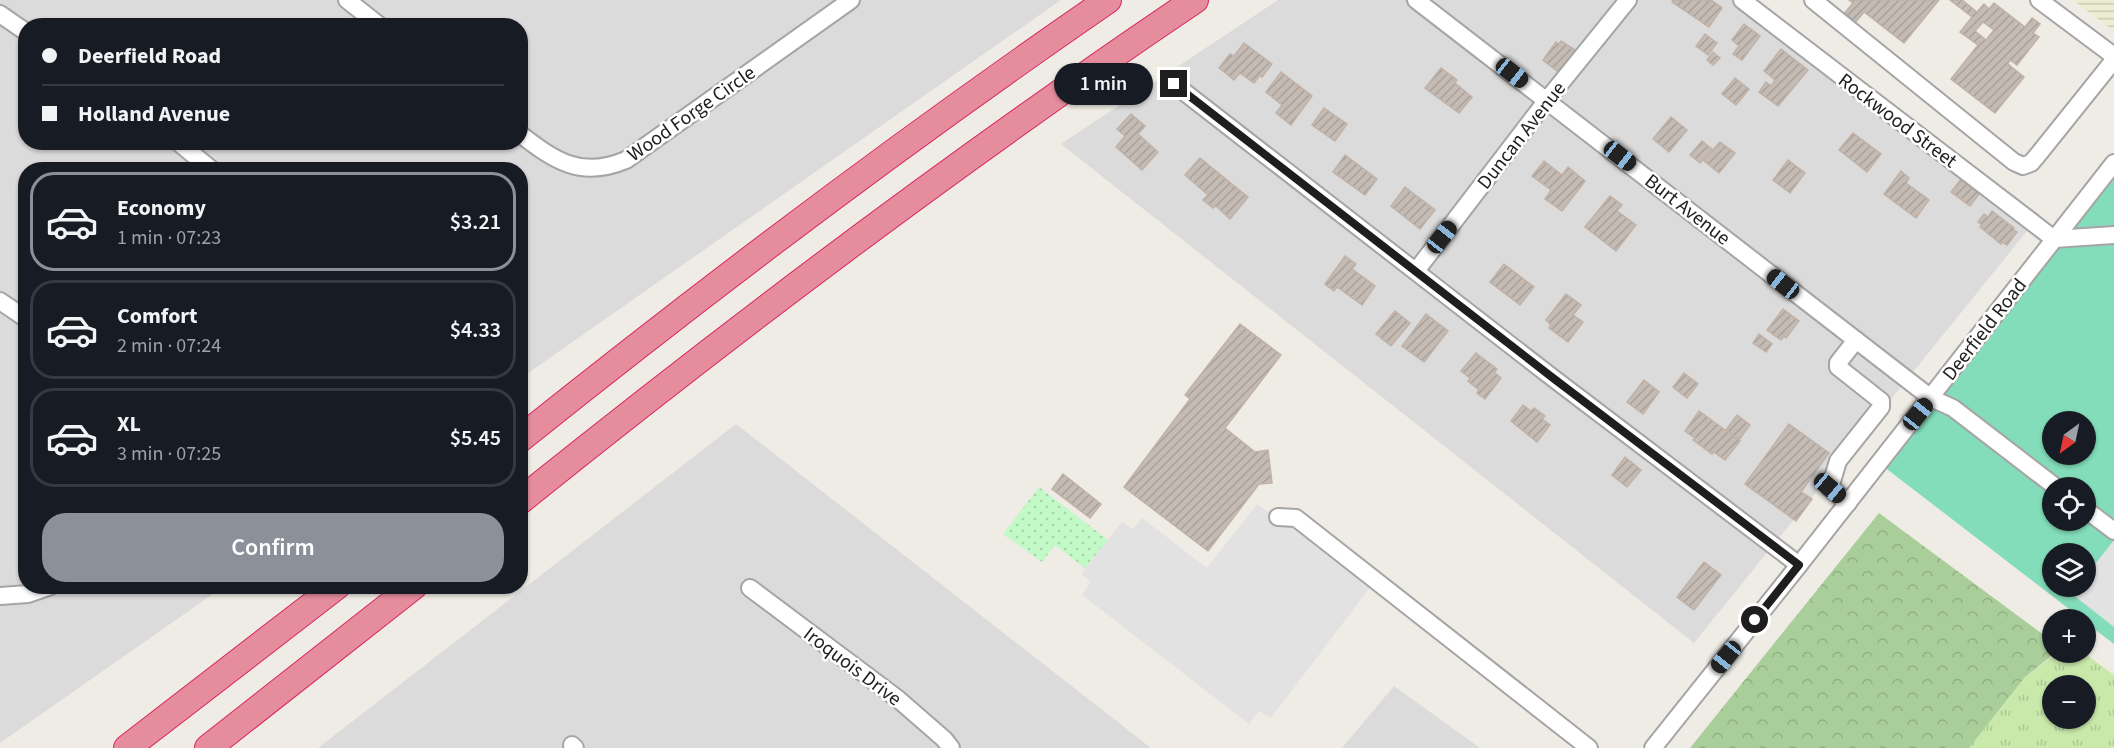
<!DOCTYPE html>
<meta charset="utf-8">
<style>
:root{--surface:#171b24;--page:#242831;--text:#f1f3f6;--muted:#9ea1a6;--line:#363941;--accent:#8c9099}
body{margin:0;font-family:"Source Sans 3",sans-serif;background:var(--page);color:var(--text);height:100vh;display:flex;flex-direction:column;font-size:22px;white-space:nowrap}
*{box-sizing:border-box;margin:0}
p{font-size:20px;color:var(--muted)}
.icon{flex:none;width:33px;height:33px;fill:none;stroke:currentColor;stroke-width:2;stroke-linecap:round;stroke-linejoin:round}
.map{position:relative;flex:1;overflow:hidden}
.details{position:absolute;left:18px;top:162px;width:510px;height:432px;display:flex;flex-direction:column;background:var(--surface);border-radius:24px;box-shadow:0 2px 4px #0004}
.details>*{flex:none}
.top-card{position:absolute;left:18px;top:18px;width:510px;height:132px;border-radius:24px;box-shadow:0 2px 4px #0004;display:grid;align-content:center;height:132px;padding:0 24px;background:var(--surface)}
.needle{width:39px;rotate:213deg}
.tools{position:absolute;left:2042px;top:411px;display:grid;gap:12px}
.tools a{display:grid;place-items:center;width:54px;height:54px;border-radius:50%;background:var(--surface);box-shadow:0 2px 4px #0004;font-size:30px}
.end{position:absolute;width:27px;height:27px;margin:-14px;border:8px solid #1e1e1e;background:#fff;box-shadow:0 0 0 3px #fff}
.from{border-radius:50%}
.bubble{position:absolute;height:42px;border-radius:21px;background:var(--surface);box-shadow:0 2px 4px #0004;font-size:20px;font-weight:600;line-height:42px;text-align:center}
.car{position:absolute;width:18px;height:36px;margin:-18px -9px;border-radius:8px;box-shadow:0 0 4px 2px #0007;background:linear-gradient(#222 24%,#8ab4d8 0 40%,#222 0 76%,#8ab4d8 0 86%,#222 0)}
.top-card b{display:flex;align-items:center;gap:21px;height:57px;font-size:22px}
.top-card b+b{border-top:2px solid var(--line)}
.top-card i{width:15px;height:15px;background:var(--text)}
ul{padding:10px 0 0;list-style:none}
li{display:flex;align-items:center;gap:18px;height:99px;margin:0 12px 9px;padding:0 12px;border:3px solid var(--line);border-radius:24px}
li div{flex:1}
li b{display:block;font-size:22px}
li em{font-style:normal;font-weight:600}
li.active{border-color:var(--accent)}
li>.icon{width:54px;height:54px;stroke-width:1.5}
.cta{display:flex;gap:12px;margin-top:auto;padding:12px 24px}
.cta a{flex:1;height:69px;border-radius:24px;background:var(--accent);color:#fff;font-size:24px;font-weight:600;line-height:69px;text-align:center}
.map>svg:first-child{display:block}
.residential{fill:#dcdbdb;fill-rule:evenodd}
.farmland{fill:url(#farmland-rules)}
.grass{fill:url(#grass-tufts);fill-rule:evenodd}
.forest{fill:url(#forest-crowns)}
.park{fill:url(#park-dots)}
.pitch{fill:#83ddbb;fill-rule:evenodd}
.parking{fill:#e2e2e2}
.building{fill:url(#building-hatch);stroke:#c1b2a7;stroke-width:1.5;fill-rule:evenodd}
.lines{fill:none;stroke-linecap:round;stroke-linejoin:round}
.minor-casing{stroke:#a5a5a5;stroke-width:20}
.highway-casing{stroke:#d92663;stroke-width:28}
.minor{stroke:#fff;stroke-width:16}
.highway{stroke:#e68d9d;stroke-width:26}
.route{stroke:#1e1e1e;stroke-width:8}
.labels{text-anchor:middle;stroke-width:5;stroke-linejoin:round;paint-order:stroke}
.street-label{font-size:20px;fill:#1e1e1e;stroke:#fff}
</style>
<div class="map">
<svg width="2114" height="748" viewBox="0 0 2114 748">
<defs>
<pattern id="farmland-rules" width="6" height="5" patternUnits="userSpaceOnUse" patternTransform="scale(1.5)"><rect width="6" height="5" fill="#ebeed0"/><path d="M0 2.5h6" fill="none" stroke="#c9ccb2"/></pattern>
<pattern id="grass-tufts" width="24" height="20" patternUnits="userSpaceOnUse" patternTransform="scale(1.5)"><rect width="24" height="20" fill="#c9e9ab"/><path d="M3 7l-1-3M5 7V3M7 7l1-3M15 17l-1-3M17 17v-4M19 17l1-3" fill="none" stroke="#acc793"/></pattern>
<pattern id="forest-crowns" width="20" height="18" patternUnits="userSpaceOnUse" patternTransform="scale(1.5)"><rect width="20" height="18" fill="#a9ce9a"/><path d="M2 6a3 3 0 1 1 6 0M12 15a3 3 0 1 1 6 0" fill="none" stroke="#91b084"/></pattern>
<pattern id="park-dots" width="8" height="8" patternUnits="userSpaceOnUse" patternTransform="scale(1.5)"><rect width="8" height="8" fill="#c2f9c7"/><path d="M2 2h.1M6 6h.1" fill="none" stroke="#a6d5aa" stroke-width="1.8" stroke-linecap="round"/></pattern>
<pattern id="building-hatch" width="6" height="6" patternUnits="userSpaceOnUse" patternTransform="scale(1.5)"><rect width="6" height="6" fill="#c4bbb4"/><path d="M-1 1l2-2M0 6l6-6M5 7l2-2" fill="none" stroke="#a8a09a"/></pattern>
</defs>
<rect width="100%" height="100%" fill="#efece5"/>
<g class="residential">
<path d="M0,0H1061L521,378L520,170H26V586L223,587L0,743ZM26,26H520V142H26Z"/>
<polygon points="1278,0 1753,0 2040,215 1694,643 1061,144"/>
<polygon points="736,424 1151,748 318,748"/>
<polygon points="1394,686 1480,748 1342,748"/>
</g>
<polygon class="farmland" points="2073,0 2114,0 2114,31"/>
<path class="grass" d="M2057,653H2084L2114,675V748H1969L2025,677ZM2052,686H2085V718H2052Z"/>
<polygon class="forest" points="1879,513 2052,641 2052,652 2055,653 2025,677 1969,748 1690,748"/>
<polygon class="park" points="1039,487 1108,540 1085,568 1055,545 1042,562 1003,534"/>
<path class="pitch" d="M2114,163V644L2085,622V620L2082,619L1879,463ZM2052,422H2085V454H2052ZM2052,488H2085V520H2052ZM2052,554H2085V586H2052Z"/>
<g class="parking">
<polygon points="1257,504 1267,511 1273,509 1371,586 1271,718 1259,711 1249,724 1082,595 1091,582 1081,574 1122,522 1133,529 1142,518 1207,568"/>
<polygon points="2114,540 2114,627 2072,594 2077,587 2085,586 2085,577"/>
</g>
<g class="building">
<polygon points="1673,0 1711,0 1722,8 1709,27 1672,2"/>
<polygon points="1849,0 1939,0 1904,43 1864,12 1855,23 1844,14 1853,3"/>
<path d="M1950,0H1962L1977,12L1984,4L1989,9L1994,3L2025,27L2032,18L2040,24L2033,33L2039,37L2017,65L2010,60L2008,64L2024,77L1995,113L1951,79L1978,45L1960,32L1972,17ZM1983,22L1994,30L1986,40L1975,31Z"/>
<polygon points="1744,24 1760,36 1742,60 1733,54 1739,46 1732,40"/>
<polygon points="1705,34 1717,43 1708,55 1696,46"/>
<polygon points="1561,41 1575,50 1572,54 1575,56 1561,74 1543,60 1556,42 1559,44"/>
<polygon points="1244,43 1272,64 1262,77 1260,75 1254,83 1240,73 1234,80 1219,68 1230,54 1234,56"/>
<polygon points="1781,49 1808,70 1778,106 1759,92 1766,82 1771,86 1775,80 1764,71"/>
<polygon points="1713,52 1720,58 1713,65 1707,60"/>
<polygon points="1441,68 1457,80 1455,83 1472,97 1459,113 1425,88"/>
<polygon points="1281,72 1312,96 1291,125 1276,113 1282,105 1266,92"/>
<polygon points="1735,78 1749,89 1736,105 1722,94"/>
<polygon points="1324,108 1347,124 1335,141 1312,125"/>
<polygon points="1131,114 1145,126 1138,134 1158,152 1142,170 1116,147 1125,136 1117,129"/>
<polygon points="1671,117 1687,130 1669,152 1653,139"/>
<polygon points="1853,133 1881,154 1867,172 1839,150"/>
<polygon points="1702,141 1712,149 1700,163 1690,155"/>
<polygon points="1720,142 1735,153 1719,173 1704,161"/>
<polygon points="1345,155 1377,179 1365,195 1333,172"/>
<polygon points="1200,158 1248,197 1230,219 1216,206 1213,208 1203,200 1208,195 1185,175"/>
<polygon points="1788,160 1805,173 1790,193 1773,180"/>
<polygon points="1544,161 1562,175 1568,167 1585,181 1562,211 1545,199 1551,190 1532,176"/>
<polygon points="1901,171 1909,178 1906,183 1929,200 1916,218 1884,194"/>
<polygon points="1961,179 1980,193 1970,206 1951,192"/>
<polygon points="1405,187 1435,210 1420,229 1391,206"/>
<polygon points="1610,196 1622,205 1617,211 1636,225 1616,251 1585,227"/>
<polygon points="1992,211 2014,228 2013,230 2017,232 2007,245 2002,242 2001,244 1980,227 1982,225 1978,222 1984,214 1988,217"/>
<polygon points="1345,256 1356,264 1352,269 1375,286 1362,305 1337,287 1334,291 1325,284"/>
<polygon points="1504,264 1534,287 1520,305 1490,282"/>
<polygon points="1566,294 1581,305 1573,315 1583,322 1568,342 1549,328 1551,325 1546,320"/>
<polygon points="1783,309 1799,321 1786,338 1784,336 1781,340 1767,330"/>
<polygon points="1395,311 1410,323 1391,346 1376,334"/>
<polygon points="1426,314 1448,331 1424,362 1402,346"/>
<polygon points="1240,324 1281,355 1225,428 1255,452 1268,450 1272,483 1259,484 1208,551 1124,487 1190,399 1185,395"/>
<polygon points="1759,334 1772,344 1766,352 1753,343"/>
<polygon points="1476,353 1497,369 1494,372 1501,378 1485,399 1477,393 1479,390 1468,381 1470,378 1461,371"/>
<polygon points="1684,373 1698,384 1687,398 1673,387"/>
<polygon points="1644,380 1659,392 1643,414 1627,402"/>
<polygon points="1523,405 1531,411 1534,408 1545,416 1542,419 1550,425 1537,442 1511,421"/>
<polygon points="1699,411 1740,441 1725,460 1714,452 1712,454 1693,440 1695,438 1685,431"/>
<polygon points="1737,415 1750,425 1739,440 1726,430"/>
<polygon points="1789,424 1829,453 1801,492 1812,499 1796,521 1745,484"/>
<polygon points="1625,457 1641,470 1627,487 1612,475"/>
<polygon points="1063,474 1101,504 1090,518 1052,489"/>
<polygon points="1704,562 1721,575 1694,610 1677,597"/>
</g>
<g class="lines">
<defs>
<g id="minor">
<polyline points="347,0 380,26"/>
<polyline points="1416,0 1931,398 1953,408 2057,488"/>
<polyline points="1742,0 2054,239"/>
<polyline points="1813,0 2014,162 2023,166 2031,163 2037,156 2114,60"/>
<polyline points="2039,0 2114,56"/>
<polyline points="0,14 26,32"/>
<polyline points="1174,84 1553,378 1799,565"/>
<path d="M520,134C555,161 581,179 626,160L851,0"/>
<polyline points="178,142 212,170"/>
<polyline points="2054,239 2114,235"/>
<polyline points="1416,271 1547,100 1628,0"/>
<polyline points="0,301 25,318"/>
<polyline points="1848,503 1830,488 1838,461 1881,407 1881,401 1838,367 1838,363 1856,340"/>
<polyline points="2085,509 2114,531"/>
<polyline points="1278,517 1296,518 1589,748"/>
<polyline points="750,588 898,699 944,739 951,748"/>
<polyline points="0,596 28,594 51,586"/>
<polyline points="572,745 575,748"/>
<polyline points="1653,748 1799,565 2114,163"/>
</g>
<g id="highway">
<path d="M520,439C711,286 906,139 1108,0"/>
<path d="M520,501C739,325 962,157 1195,0"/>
<polyline points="127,748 337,586"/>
<polyline points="208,748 414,586"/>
</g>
</defs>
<use href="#minor" class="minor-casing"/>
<use href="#highway" class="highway-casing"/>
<use href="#minor" class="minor"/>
<use href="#highway" class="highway"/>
</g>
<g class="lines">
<polyline class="route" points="1174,84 1553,378 1799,565 1755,620"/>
</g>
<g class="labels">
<g class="street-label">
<text transform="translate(691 113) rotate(-35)" y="7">Wood Forge Circle</text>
<text transform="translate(1898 120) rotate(37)" y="7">Rockwood Street</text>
<text transform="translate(1521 135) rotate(-52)" y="7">Duncan Avenue</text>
<text transform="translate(1688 209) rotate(38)" y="7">Burt Avenue</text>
<text transform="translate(1984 329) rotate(-52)" y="7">Deerfield Road</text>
<text transform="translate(853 666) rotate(37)" y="7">Iroquois Drive</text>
</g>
</g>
</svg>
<div class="tools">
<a><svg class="needle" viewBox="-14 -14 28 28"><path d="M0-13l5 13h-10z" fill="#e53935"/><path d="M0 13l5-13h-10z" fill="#9ea1a6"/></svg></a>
<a><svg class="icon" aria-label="locate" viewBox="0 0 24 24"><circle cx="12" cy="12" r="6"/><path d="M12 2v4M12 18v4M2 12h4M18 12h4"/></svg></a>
<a><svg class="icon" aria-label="layers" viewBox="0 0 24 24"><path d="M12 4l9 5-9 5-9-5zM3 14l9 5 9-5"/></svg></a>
<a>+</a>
<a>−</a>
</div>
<i class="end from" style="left:1755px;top:620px"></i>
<i class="end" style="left:1174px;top:84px"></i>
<div class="bubble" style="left:1054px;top:63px;width:99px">1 min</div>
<i class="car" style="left:1512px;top:73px;rotate:128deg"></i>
<i class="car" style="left:1620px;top:156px;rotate:128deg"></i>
<i class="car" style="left:1442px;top:237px;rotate:38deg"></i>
<i class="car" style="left:1783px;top:284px;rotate:308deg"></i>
<i class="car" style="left:1918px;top:414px;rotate:39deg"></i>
<i class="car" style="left:1830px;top:488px;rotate:130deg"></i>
<i class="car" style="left:1726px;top:657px;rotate:219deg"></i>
<div class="top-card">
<b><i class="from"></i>Deerfield Road</b>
<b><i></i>Holland Avenue</b>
</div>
<section class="details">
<ul>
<li class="active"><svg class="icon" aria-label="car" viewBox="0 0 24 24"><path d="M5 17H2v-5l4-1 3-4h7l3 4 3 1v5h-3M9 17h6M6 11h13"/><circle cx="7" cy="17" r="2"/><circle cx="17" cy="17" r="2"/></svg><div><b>Economy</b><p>1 min · 07:23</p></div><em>$3.21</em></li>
<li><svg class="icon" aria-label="car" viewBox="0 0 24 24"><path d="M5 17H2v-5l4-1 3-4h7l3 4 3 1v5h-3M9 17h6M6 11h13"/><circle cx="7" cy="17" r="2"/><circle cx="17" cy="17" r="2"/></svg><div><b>Comfort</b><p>2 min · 07:24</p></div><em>$4.33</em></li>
<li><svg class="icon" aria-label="car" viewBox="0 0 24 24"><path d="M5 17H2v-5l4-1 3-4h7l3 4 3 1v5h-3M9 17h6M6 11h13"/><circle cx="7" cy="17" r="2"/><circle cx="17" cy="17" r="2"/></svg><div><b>XL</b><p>3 min · 07:25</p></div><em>$5.45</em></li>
</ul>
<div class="cta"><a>Confirm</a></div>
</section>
</div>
